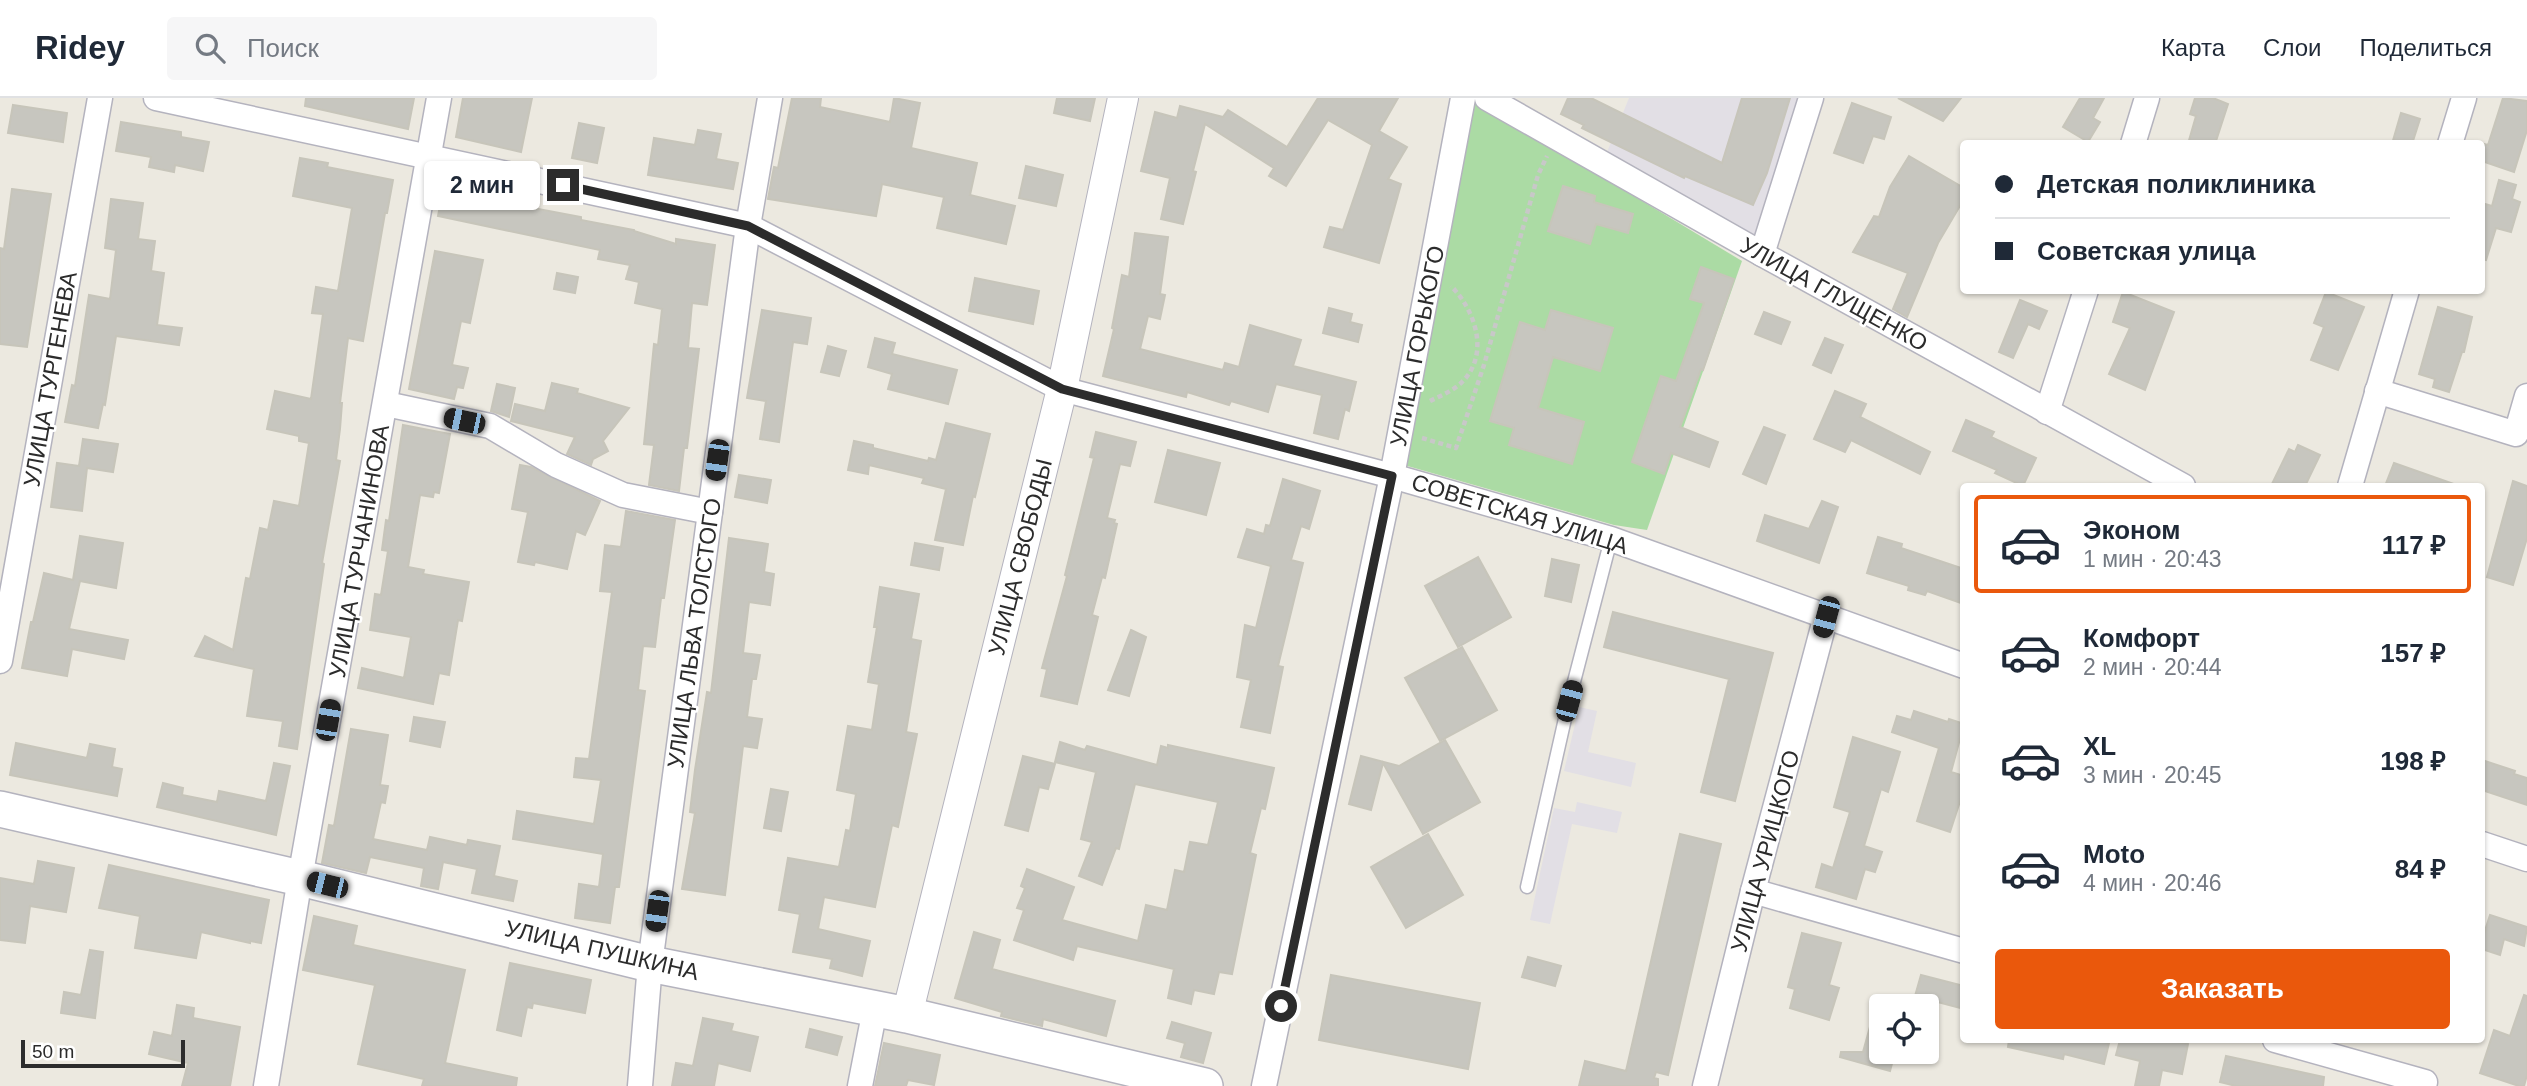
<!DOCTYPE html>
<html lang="ru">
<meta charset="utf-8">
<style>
:root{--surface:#fff;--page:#f6f6f7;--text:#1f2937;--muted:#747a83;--line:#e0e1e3;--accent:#ea580c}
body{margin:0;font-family:Helvetica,sans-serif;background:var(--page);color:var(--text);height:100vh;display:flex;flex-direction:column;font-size:26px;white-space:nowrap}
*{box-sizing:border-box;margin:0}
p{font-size:23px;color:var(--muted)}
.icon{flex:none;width:38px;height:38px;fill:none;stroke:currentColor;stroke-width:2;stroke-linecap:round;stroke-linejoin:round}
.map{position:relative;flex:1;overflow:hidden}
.drawer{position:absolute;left:1960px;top:385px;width:525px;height:560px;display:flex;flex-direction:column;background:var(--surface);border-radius:7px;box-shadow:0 2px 5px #0004}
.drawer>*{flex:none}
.hud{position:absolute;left:1960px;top:42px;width:525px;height:154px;border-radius:7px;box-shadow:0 2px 5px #0004;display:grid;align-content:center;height:154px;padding:0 35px;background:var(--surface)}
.fabs{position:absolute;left:1869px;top:896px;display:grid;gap:14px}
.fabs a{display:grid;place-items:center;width:70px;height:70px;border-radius:7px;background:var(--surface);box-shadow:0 2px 5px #0004;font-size:35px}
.scale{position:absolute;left:21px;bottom:18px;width:164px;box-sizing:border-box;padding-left:7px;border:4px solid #2c2c2c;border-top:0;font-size:19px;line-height:24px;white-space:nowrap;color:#2c2c2c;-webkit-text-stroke:5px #fff;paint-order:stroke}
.end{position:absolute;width:32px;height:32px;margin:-16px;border:9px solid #2c2c2c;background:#fff;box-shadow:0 0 0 4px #fff}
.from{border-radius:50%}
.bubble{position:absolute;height:49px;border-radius:7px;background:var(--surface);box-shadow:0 2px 5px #0004;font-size:23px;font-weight:700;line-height:49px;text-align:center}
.car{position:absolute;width:21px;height:42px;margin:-21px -10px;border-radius:9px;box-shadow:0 0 5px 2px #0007;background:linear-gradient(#222 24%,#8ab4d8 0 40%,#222 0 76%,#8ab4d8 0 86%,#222 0)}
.hud b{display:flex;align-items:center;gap:24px;height:66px;font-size:26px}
.hud b+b{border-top:2px solid var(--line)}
.hud i{width:18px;height:18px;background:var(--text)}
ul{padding:12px 0 0;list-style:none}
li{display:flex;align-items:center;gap:21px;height:98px;margin:0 14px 10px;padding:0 21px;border:4px solid transparent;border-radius:7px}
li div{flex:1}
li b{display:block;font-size:26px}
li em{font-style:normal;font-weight:700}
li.active{border-color:var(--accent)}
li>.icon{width:63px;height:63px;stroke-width:1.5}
.cta{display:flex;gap:14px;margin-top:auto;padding:14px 35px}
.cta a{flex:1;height:80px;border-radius:7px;background:var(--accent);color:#fff;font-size:28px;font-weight:700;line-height:80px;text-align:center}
header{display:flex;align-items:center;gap:42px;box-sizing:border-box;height:98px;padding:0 35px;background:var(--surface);border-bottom:2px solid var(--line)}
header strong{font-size:33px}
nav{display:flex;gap:38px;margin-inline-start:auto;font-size:24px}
.search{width:490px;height:63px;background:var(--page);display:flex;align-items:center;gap:18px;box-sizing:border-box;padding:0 24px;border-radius:7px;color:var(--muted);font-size:26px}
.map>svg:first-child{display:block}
.industrial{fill:#e2dfe5}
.green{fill:#abdba4}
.building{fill:#c7c6bf;stroke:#c7c5ba;stroke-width:2}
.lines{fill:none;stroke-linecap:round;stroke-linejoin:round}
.service-casing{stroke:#b4b3be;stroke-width:15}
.minor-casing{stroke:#b4b3be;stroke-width:27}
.tertiary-casing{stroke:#b4b3be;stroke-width:32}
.secondary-casing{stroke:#b4b3be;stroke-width:38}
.path{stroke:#c8c8c8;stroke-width:4.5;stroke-dasharray:5 3.5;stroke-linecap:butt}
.service{stroke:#fff;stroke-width:12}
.minor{stroke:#fff;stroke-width:24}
.tertiary{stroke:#fff;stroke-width:30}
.secondary{stroke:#fff;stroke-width:35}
.route{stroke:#2c2c2c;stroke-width:9}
.labels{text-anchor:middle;stroke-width:5;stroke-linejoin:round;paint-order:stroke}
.street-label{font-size:23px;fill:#2c2c2c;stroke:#fff}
</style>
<header>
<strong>Ridey</strong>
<div class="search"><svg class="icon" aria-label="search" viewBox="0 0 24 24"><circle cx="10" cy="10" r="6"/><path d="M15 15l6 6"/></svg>Поиск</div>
<nav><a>Карта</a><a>Слои</a><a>Поделиться</a></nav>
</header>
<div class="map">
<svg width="2527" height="988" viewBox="0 0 2527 988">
<rect width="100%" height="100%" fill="#ece9e0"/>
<g class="industrial">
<polygon points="1629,0 1802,0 1758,141 1605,59"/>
<polygon points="1579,609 1597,613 1588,654 1636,665 1631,689 1564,673"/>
<polygon points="1577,704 1622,714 1617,735 1572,726 1550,826 1530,822 1554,710 1575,714"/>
</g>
<polygon class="green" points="1471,0 1742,163 1647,432 1614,427 1404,367"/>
<g class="building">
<polygon points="306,0 414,0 408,31 305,8"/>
<polygon points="463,0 532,0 521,54 456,39"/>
<polygon points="792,0 821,0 820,9 890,24 894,0 920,5 911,50 977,65 970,97 1015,108 1006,146 937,130 944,99 882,86 876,118 768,101 774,69 778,70"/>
<polygon points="1057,0 1095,0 1090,23 1054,15"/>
<polygon points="1318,0 1398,0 1379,33 1407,49 1388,81 1401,86 1379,165 1324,149 1330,129 1343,132 1372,47 1328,22 1286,88 1269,78 1274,70 1205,26 1193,73 1196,74 1183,126 1161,121 1170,80 1141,73 1155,14 1177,20 1180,8 1223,19 1228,12 1287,49"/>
<polygon points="1568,0 1591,0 1722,65 1742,0 1790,0 1767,75 1753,107 1685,78 1684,80 1582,30 1584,27 1561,16"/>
<polygon points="1898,0 1961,0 1943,23"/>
<polygon points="2080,0 2104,0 2093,20 2100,24 2088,44 2063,29"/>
<polygon points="2195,0 2213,0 2228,6 2215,46 2188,46 2196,18 2190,16"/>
<polygon points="2503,0 2527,3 2527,32 2514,74 2482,63 2484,46 2488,47"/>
<polygon points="1852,5 1891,19 1884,41 1873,38 1863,65 1834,55"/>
<polygon points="13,7 67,15 63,44 8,35"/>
<polygon points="2401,15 2420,21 2412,46 2392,46"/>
<polygon points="121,24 181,34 181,39 209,44 203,73 175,67 174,74 149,69 151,59 116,53"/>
<polygon points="579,25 604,30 597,65 572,60"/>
<polygon points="698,32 721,36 716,61 738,65 733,91 648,77 654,40 695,47"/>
<polygon points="1909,58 1964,90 1964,101 1938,145 1907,219 1893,211 1908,175 1853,154 1874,118 1879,119 1890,89"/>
<polygon points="300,60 328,65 327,69 393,82 387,115 385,115 363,243 348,240 340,305 342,305 340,331 336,362 340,363 322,465 324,466 297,651 279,648 283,623 247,618 254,571 195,558 205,538 233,552 246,480 250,481 260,430 268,432 274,403 299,408 309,345 299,343 299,338 267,331 275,293 311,301 323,216 312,215 316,189 338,193 352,110 293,98"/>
<polygon points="1026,68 1063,77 1056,108 1019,100"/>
<polygon points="2499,82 2516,87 2512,101 2520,104 2511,134 2496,130 2486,162 2482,161 2482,105 2492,108"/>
<polygon points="1563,88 1595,98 1594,104 1633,116 1628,135 1596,126 1590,146 1548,133"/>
<polygon points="12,91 51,96 27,249 0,246 0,150 4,151"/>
<polygon points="443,93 581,119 581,122 634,132 634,133 676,146 676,141 715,147 707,207 692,205 688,250 699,251 687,350 684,350 679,393 649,387 654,347 644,346 654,246 658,247 662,211 635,205 639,184 626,181 630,167 598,161 600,152 438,118"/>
<polygon points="111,101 143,105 138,141 155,143 151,173 164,175 157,227 182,230 179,247 116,238 105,307 103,306 98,330 65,324 72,287 75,288 89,197 110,201 116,152 105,150"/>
<polygon points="1135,135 1168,139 1160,196 1165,197 1160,221 1148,218 1140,251 1223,272 1225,265 1239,269 1250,227 1301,242 1293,268 1356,284 1349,313 1345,311 1338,341 1314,335 1322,297 1276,286 1268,314 1231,303 1229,307 1187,294 1186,299 1103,278 1114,231 1112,230 1122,177 1129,179"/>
<polygon points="435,153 483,162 470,225 461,223 452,267 468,270 463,290 457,289 454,301 409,291"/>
<polygon points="1701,169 1734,181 1703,272 1701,271 1680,329 1718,344 1709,369 1671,355 1664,376 1632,364 1661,278 1676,283 1704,205 1690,201"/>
<polygon points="557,175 578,179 575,195 554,191"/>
<polygon points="975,180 1039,193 1033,226 969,213"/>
<polygon points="2123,194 2174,214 2145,292 2109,276 2130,230 2113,224"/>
<polygon points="2326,194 2364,209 2338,272 2311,262 2324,229 2314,225"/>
<polygon points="2020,202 2047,213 2039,231 2028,226 2013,260 1999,254"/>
<polygon points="2438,209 2472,219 2464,254 2462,254 2449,294 2433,289 2435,281 2419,276"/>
<polygon points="1329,210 1352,216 1350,224 1362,227 1358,244 1323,235"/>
<polygon points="762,212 811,220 807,246 793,244 779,344 760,341 766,303 747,300"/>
<polygon points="1551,212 1613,230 1600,273 1553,259 1538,310 1584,324 1572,366 1509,347 1514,330 1490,323 1520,224 1545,232"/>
<polygon points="1764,214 1790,224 1781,246 1755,236"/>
<polygon points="875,240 895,245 892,256 957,272 948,306 888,291 892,276 868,269"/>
<polygon points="1825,240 1843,247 1831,275 1813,267"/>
<polygon points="828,248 846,253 839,278 821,274"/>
<polygon points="552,285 578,291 577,295 629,310 603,343 608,353 593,361 591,367 567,356 575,339 511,323 515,306 545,313"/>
<polygon points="497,286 515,290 509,319 491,313"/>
<polygon points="1835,293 1866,306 1860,319 1930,354 1920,376 1851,342 1845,354 1814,341"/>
<polygon points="1966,322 1994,334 1991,339 2036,360 2023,388 1995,375 1997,372 1953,353"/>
<polygon points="946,325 990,336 975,399 973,398 963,447 935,442 946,391 922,385 924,380 869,367 868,376 848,372 854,343 873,347 873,350 928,363 929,360 936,362"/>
<polygon points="403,327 450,336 439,395 434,394 433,399 420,397 408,469 424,472 423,476 469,484 462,523 458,522 449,577 439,575 433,606 358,590 362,570 404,580 411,539 370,532 375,496 381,497 388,453 382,452 386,422 389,423"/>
<polygon points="1764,329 1785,337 1766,386 1743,376"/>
<polygon points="1096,334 1136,344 1130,368 1120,366 1107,420 1115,422 1114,425 1117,426 1105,480 1102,479 1092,517 1098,519 1077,606 1041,598 1047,571 1042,570 1067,478 1065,477 1094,360 1090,359"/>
<polygon points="83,341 118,346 113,374 87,370 82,413 51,409 57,365 79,368"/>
<polygon points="2298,347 2320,357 2305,388 2271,388 2289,351 2295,354"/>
<polygon points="1168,352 1220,365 1206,417 1155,404"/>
<polygon points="2394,365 2454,386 2453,388 2385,388"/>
<polygon points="520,367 531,369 600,403 585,437 576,433 567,471 535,464 534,467 518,464 528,414 512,411"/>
<polygon points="739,377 771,382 767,405 735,399"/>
<polygon points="1283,381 1320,393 1309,431 1301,428 1291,462 1303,465 1278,568 1283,569 1270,635 1241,629 1251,582 1237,579 1245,527 1256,530 1271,468 1238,459 1247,431 1264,436 1266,427 1270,428"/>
<polygon points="2513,383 2527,388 2527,440 2513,487 2487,479"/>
<polygon points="1822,403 1838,409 1819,465 1757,443 1765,417 1809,431"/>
<polygon points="626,413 675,422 664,500 661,500 655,549 643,548 638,592 645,593 619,789 615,789 610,825 575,820 579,786 599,789 603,756 513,741 517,713 594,726 601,682 574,679 576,660 589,661 612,494 600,493 605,447 621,449"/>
<polygon points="80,438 123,445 116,490 80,483 69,531 128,542 124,561 72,551 67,578 22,570 31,524 33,524 44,475 73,482"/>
<polygon points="1878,439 1902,446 1901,450 1964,471 1964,506 1927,493 1925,497 1908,492 1909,488 1867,475"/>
<polygon points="729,440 768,446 764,474 774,476 770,507 749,504 743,555 760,557 756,581 752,581 747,619 762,621 757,650 743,648 725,797 682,791 695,715 690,714 695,672 707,594 711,595"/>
<polygon points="915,445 943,450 939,472 911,467"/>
<polygon points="1478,459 1511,519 1458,549 1425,488"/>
<polygon points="1552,461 1579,467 1571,504 1545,498"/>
<polygon points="880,489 919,496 911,541 921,543 906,634 917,636 898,729 892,727 875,809 824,799 818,831 870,843 862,878 830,870 832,861 793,854 800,816 779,812 788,760 839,769 846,732 850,733 856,696 837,692 848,628 872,632 879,586 868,584 877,529 874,529"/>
<polygon points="1613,514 1773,555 1735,703 1701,694 1729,581 1604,549"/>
<polygon points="1131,532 1146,539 1129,598 1108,592"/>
<polygon points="1462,549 1497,612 1440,643 1405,580"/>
<polygon points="1914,613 1948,624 1949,621 1964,626 1951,674 1964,678 1964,691 1950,734 1917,723 1939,650 1892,634 1897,618 1911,622"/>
<polygon points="414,619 445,624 440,649 410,643"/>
<polygon points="351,631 388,637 380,687 388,688 385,705 381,704 373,741 427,752 430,739 467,747 468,742 500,748 494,778 517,783 513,803 472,795 477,771 443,764 438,791 421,788 424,770 370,759 366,775 322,765 329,727 334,728"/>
<polygon points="1853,639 1900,654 1888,694 1881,691 1864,748 1882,754 1875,774 1865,771 1856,801 1816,789 1822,766 1833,770 1850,714 1834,709"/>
<polygon points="1445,642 1480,704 1423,736 1383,665 1371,712 1349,706 1361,658 1399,668"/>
<polygon points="1060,644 1085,652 1087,648 1157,667 1161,648 1168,650 1168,647 1274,670 1265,711 1261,710 1250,755 1256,757 1232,876 1219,874 1214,896 1194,892 1191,906 1168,900 1174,871 1077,848 1073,862 1014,842 1024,812 1017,810 1025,790 1021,788 1027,771 1074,789 1062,822 1138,843 1146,807 1167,812 1175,772 1184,774 1190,744 1208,747 1218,704 1135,686 1119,751 1116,750 1102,787 1079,778 1092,744 1081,741 1096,674 1055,664"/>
<polygon points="16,645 87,660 90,646 115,651 112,669 122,671 117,698 10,677"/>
<polygon points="1023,658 1055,666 1048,691 1039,689 1028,733 1005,727"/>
<polygon points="2482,662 2515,673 2514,676 2527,680 2527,707 2482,692"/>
<polygon points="274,665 290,668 276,737 157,709 163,685 183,690 182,697 217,704 219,693 266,703"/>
<polygon points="771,691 788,694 781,733 764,730"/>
<polygon points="1428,736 1463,797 1406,830 1371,769"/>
<polygon points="1680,736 1721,746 1668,977 1656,974 1654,980 1658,981 1658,988 1579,988 1585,963 1626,973"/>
<polygon points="38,763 74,770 66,814 30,808 25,845 0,842 0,780 34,786"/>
<polygon points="109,767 269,802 261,845 250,843 250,845 201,834 196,860 135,850 140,818 99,810"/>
<polygon points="2490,817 2527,829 2524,848 2504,841 2500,857 2482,851 2482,842"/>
<polygon points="314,818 357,828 353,847 465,872 445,965 517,980 516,988 422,988 424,981 358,966 375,887 303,872"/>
<polygon points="974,834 1000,842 992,871 1115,903 1106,938 1043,921 1042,928 1001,918 1002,914 955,900"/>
<polygon points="1802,835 1841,845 1829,887 1839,890 1829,922 1790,910 1795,891 1788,889"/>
<polygon points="90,852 103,854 95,920 61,915 64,894 81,897"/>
<polygon points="1528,859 1561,868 1555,888 1522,879"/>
<polygon points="510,865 591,882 585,915 533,905 532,910 527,909 521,938 497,932"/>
<polygon points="1331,877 1480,905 1468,971 1319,942"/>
<polygon points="1921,877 1964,888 1964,911 1915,898"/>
<polygon points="2524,897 2527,898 2527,977 2524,988 2519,988 2480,975 2494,932 2510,938"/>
<polygon points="177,907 194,910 193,920 240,929 230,988 182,988 188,965 149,956 154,934 172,938"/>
<polygon points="1876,907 1881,908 1881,954 1895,954 1890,973 1840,959 1841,954 1863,954"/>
<polygon points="703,920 733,926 731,933 758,939 750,973 718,965 714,988 672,988 676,965 693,968"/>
<polygon points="1172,924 1211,935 1203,965 1181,959 1185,945 1167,940"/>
<polygon points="810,931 842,939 837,957 806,949"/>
<polygon points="2009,942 2093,942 2109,945 2104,966 2064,956 2063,961 2008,949"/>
<polygon points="2120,942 2167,942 2188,946 2182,976 2162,972 2159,988 2135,988 2140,963 2116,957"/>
<polygon points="884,945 940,957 934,987 908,982 906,988 875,988"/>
<polygon points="2226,958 2324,979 2323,988 2236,988 2220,984"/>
</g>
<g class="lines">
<defs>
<polyline id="service" points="1527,789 1569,603 1611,441"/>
<g id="minor">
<polyline points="156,0 748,128 1062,291 1392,378 1611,441 1964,568"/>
<polyline points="1487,0 1762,156 2183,388"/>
<polyline points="2133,46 2147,0"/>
<polyline points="2450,46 2464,0"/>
<polyline points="1762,156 1811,0"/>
<polyline points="2377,293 2516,336 2527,298"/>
<polyline points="386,306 490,328 556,367 623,397 710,414"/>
<polyline points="2047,314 2086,192"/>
<polyline points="2350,388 2407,192"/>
<polyline points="0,563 100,0"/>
<polyline points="2482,746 2527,761"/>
<polyline points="1753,793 1964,853"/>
<polyline points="2275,942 2425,984"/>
<polyline points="266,988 300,780 439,0"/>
<polyline points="640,988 650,866 748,128 770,0"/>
<polyline points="860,988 875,911"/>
<polyline points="1264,988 1392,378 1463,0"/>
<polyline points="1705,988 1753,793 1826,518"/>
</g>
<polyline id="tertiary" points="907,917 1062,291 1123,0"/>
<polyline id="secondary" points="0,711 300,780 650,866 907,917 1205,988"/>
</defs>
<use href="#service" class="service-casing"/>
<use href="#minor" class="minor-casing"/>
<use href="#tertiary" class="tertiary-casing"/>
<use href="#secondary" class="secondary-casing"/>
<g class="path">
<path d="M1430,303C1440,298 1455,292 1463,283C1490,255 1475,212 1451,188"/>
<polyline points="1422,340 1456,350 1484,267 1538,77 1547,58"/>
</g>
<use href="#service" class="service"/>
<use href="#minor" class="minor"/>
<use href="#tertiary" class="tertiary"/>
<use href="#secondary" class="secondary"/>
</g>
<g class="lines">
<polyline class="route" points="563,87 748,128 1062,291 1392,378 1281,908"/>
</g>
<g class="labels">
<g class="street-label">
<text transform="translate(1834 196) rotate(29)" y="8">УЛИЦА ГЛУЩЕНКО</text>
<text transform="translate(1417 248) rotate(-79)" y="8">УЛИЦА ГОРЬКОГО</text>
<text transform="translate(50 281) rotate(-80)" y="8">УЛИЦА ТУРГЕНЕВА</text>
<text transform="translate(1520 416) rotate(17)" y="8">СОВЕТСКАЯ УЛИЦА</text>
<text transform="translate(359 453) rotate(-80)" y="8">УЛИЦА ТУРЧАНИНОВА</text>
<text transform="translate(1020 459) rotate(-76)" y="8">УЛИЦА СВОБОДЫ</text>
<text transform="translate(694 535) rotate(-82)" y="8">УЛИЦА ЛЬВА ТОЛСТОГО</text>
<text transform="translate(1765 753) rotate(-75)" y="8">УЛИЦА УРИЦКОГО</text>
<text transform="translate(602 852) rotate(13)" y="8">УЛИЦА ПУШКИНА</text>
</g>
</g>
</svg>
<div class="fabs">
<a><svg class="icon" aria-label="locate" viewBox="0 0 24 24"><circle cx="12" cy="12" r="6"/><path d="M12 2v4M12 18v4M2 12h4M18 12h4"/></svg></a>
</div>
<div class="scale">50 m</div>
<i class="end from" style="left:1281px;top:908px"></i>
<i class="end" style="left:563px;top:87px"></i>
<div class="bubble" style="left:424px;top:63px;width:116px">2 мин</div>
<i class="car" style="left:464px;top:323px;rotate:282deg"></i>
<i class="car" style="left:717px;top:362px;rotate:188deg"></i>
<i class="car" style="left:1826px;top:519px;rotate:195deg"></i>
<i class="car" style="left:1569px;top:603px;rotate:15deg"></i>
<i class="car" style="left:328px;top:622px;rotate:10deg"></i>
<i class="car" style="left:327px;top:787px;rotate:284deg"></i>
<i class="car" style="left:657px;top:813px;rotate:188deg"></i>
<div class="hud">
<b><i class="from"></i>Детская поликлиника</b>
<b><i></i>Советская улица</b>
</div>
<section class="drawer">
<ul>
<li class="active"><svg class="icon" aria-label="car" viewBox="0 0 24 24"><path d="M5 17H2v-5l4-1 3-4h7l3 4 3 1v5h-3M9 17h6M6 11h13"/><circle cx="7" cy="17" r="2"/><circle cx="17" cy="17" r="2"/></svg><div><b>Эконом</b><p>1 мин · 20:43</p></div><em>117 ₽</em></li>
<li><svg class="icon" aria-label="car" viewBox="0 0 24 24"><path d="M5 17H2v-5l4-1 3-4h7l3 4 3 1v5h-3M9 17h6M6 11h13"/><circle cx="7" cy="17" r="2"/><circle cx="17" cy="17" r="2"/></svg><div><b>Комфорт</b><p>2 мин · 20:44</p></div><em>157 ₽</em></li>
<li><svg class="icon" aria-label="car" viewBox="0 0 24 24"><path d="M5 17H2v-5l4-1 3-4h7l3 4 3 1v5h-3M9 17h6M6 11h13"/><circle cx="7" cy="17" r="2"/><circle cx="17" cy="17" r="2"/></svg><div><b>XL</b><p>3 мин · 20:45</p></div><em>198 ₽</em></li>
<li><svg class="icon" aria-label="car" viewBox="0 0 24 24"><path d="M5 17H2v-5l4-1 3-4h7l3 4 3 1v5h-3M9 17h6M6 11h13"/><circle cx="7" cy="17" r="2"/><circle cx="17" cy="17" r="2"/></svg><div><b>Moto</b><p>4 мин · 20:46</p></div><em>84 ₽</em></li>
</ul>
<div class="cta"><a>Заказать</a></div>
</section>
</div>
